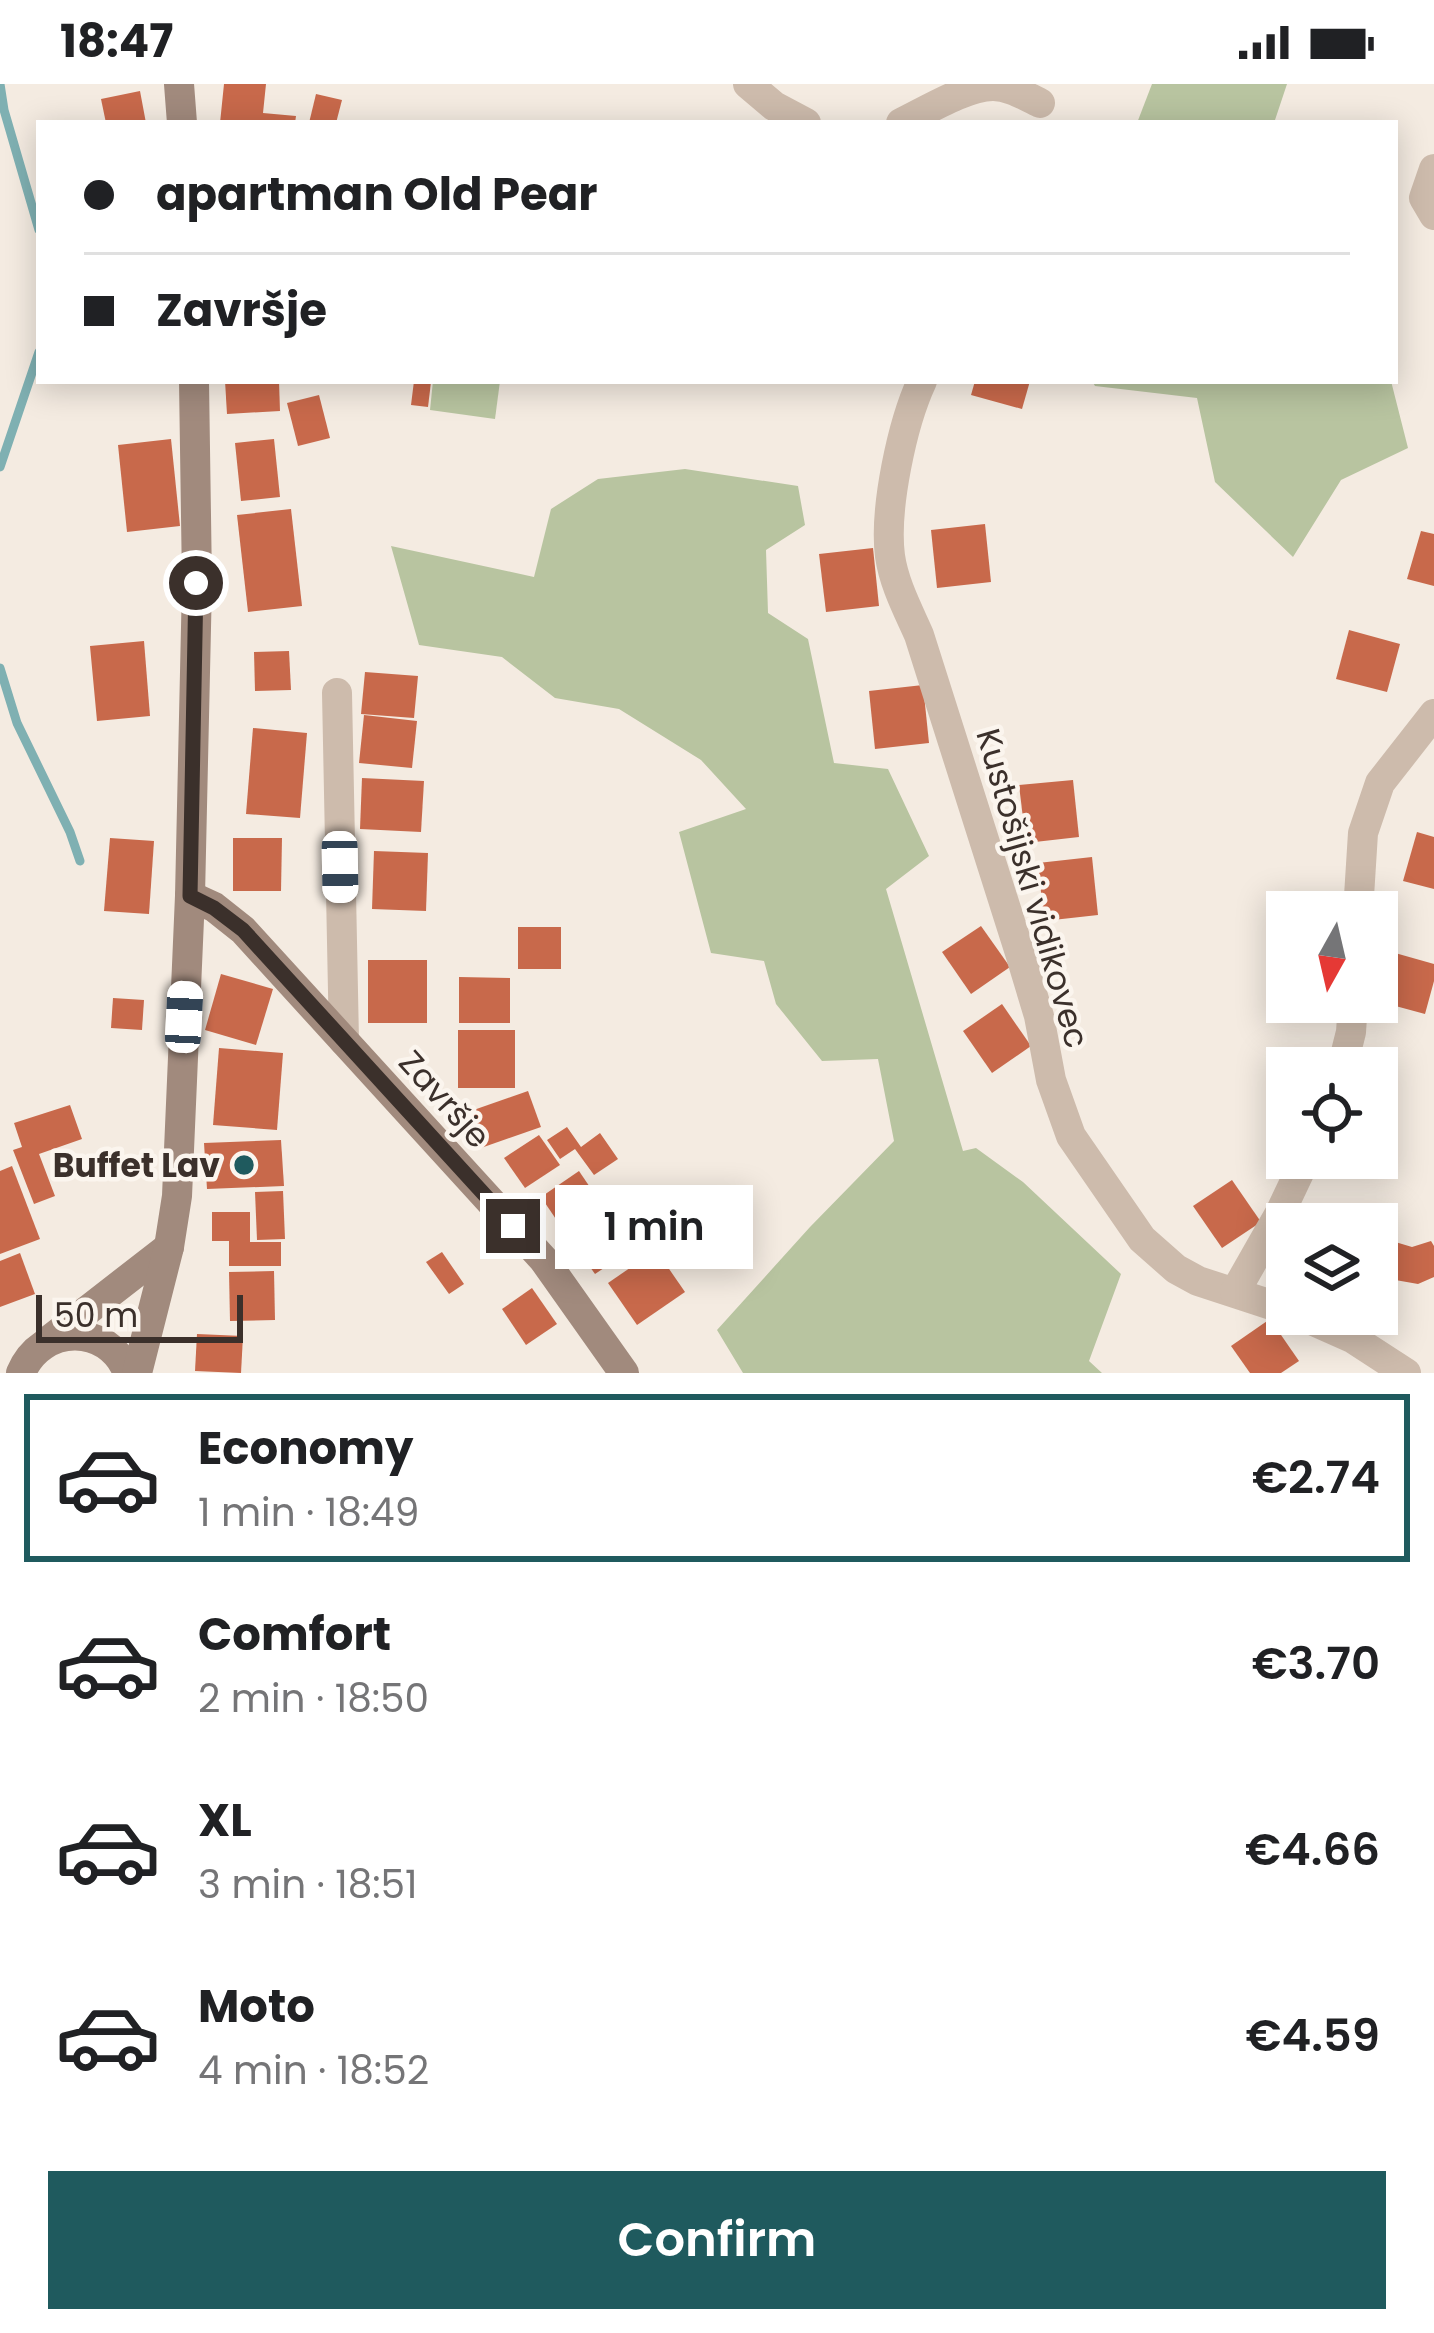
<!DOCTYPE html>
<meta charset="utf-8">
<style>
:root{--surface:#fff;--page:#f2f2f2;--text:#202124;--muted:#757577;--line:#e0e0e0;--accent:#1f5a5e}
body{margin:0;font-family:Poppins,sans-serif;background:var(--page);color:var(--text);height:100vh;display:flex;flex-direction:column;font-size:45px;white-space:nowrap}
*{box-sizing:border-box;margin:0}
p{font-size:39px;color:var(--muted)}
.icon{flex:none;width:66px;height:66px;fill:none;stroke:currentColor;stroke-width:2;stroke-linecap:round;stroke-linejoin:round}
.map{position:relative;height:1289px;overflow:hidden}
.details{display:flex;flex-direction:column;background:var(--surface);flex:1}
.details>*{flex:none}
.top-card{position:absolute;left:36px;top:36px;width:1362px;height:264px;border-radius:0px;box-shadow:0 6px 30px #0003;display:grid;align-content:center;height:264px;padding:0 48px;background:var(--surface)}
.needle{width:78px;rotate:188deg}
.buttons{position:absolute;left:1266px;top:807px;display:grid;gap:24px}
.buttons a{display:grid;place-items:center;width:132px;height:132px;border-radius:0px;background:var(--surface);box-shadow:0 6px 30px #0003;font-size:60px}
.scale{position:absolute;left:36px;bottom:30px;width:207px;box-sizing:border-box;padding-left:12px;border:6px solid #3b302b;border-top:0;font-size:33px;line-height:42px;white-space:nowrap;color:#3b302b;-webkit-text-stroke:9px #fbf5ee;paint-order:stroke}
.end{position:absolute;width:54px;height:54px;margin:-27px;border:15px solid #3b302b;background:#fff;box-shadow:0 0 0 6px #fff}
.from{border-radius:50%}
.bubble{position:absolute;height:84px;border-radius:0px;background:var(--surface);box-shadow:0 6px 30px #0003;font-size:39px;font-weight:600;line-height:84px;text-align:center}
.car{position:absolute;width:36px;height:72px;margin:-36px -18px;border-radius:15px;box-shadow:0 0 9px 3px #0007;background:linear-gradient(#fff 24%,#345 0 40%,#fff 0 76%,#345 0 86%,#fff 0)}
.top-card b{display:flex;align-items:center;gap:42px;height:114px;font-size:45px}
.top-card b+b{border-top:3px solid var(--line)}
.top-card i{width:30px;height:30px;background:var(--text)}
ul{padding:21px 0 0;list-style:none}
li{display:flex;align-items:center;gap:36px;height:168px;margin:0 24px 18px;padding:0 24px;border:6px solid transparent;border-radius:0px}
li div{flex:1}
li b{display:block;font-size:45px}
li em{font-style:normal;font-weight:600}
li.on{border-color:var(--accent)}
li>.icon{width:108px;height:108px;stroke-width:1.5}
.primary-button{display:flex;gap:24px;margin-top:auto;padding:24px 48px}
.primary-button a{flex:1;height:138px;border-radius:0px;background:var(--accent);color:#fff;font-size:48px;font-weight:600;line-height:138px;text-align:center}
.status{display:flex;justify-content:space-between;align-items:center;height:84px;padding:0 60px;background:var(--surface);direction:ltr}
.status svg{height:33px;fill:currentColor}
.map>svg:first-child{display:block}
.green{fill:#b8c4a0}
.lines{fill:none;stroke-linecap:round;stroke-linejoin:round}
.stream{stroke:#7fb0b2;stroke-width:9}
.building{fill:#c8694b}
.street{stroke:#cdbbac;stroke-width:30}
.secondary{stroke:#a18a7d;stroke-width:30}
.route{stroke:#3b302b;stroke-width:15}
.poi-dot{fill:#1f5a5e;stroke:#fbf5ee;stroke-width:4.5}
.labels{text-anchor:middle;stroke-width:9;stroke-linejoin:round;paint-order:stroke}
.street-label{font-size:33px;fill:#3b302b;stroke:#fbf5ee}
.poi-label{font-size:33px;font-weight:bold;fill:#3b302b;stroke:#fbf5ee;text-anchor:end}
</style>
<div class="status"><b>18:47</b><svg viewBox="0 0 49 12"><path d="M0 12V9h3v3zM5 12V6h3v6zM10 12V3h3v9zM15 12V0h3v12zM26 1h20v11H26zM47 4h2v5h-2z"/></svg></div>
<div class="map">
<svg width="1434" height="1289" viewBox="0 0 1434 1289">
<rect width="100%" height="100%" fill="#f4ebe1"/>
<g class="green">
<polygon points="1152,0 1287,0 1274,39 1137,39"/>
<polygon points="433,297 500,297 495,335 430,326"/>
<polygon points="1092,297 1391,297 1408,364 1341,396 1293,473 1215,398 1197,314 1095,302"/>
<polygon points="685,385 798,402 805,441 766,466 768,529 808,555 834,679 888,685 929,772 886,805 963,1067 976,1064 1023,1098 1121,1190 1089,1277 1102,1289 743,1289 717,1246 810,1143 894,1057 878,975 822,977 776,920 764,877 711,869 679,748 746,725 701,676 619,625 555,614 502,573 419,561 391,462 534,493 551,425 598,395"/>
</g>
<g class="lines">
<g class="stream">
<polyline points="0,0 4,26 39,146"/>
<polyline points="0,383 39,268"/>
<polyline points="0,584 17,639 70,748 80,777"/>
</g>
</g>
<g class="building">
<polygon points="224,0 266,0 263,29 296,32 295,39 220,39"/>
<polygon points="140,7 146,39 106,39 101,15"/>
<polygon points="316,10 342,16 336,39 309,39"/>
<polygon points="225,297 279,297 280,327 227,330"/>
<polygon points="414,297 431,298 428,323 411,321"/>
<polygon points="975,297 1030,297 1022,325 971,311"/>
<polygon points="319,311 330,354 298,362 287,319"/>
<polygon points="171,355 180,442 127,448 118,361"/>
<polygon points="274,355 280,413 241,417 235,359"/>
<polygon points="291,425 302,522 248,528 237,431"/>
<polygon points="985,440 991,498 937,504 931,446"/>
<polygon points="1421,447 1434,450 1434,502 1407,495"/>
<polygon points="873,464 879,522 826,528 819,470"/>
<polygon points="1349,546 1400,560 1387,608 1336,595"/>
<polygon points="144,557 150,632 97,637 90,562"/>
<polygon points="289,567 291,606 255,607 254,568"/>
<polygon points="365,588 418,592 414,634 361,630"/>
<polygon points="923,601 929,659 875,665 869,607"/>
<polygon points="364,631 417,637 412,684 359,679"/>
<polygon points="253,644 307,649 300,734 246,730"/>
<polygon points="362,694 424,697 421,748 360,745"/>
<polygon points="1073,696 1079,753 1026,759 1019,701"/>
<polygon points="1417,748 1434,753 1434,805 1403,797"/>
<polygon points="110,754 154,757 149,830 104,827"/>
<polygon points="233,754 282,754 281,807 233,807"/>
<polygon points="374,767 428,769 426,827 372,825"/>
<polygon points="1092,773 1098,831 1044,837 1038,779"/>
<polygon points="981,842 1010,883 971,910 942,868"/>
<rect x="518" y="843" width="43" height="42"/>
<polygon points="1388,867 1434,880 1434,897 1425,930 1377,917 1377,906"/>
<rect x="368" y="876" width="59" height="63"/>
<polygon points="221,890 273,905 256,961 205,946"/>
<polygon points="459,893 510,894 510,939 459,939"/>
<polygon points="113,914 144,916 142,946 111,944"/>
<polygon points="1002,920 1031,962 992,989 963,947"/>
<rect x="458" y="946" width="57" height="58"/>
<polygon points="219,964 283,969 277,1046 213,1041"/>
<polygon points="528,1007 541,1043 478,1065 465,1029"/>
<polygon points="70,1021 82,1055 39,1070 55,1112 34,1120 13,1066 22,1063 14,1039"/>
<polygon points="567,1043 581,1063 600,1049 618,1075 594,1091 575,1065 560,1075 547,1056"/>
<polygon points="539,1051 560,1081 525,1104 504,1074"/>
<polygon points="281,1056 284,1102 207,1105 204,1059"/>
<polygon points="12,1082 40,1155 0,1170 0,1087"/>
<polygon points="579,1087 602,1121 564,1147 541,1113"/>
<polygon points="1232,1096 1261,1138 1222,1164 1193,1122"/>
<polygon points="283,1107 285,1155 257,1156 255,1108"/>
<polygon points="678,1121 692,1142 669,1158 655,1137"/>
<polygon points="605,1122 634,1164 595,1190 566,1149"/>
<polygon points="212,1128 250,1128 250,1158 281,1158 281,1182 229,1182 229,1157 212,1157"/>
<polygon points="1379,1148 1392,1157 1412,1163 1431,1157 1434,1162 1434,1193 1418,1200 1384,1194 1377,1189 1377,1151"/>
<polygon points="656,1166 685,1208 637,1241 608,1199"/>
<polygon points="442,1168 464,1200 449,1210 426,1178"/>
<polygon points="20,1169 35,1210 0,1223 0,1177"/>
<polygon points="274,1187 275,1236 230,1237 229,1188"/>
<polygon points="532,1204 557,1240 526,1261 502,1225"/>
<polygon points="1270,1235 1299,1277 1281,1289 1250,1289 1231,1262"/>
<polygon points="197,1250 243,1252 241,1289 195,1287"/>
</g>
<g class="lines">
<g class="street">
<polyline points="748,0 774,22 806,39"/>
<path d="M901,39C926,27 966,2 993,2C1010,2 1025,12 1040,19"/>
<polyline points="1434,85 1424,114 1434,131"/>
<path d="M922,297C902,340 884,425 890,472C894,500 908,526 919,551L1020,869L1039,932L1051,996L1071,1052L1142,1155L1176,1185L1198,1197L1287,1226"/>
<polyline points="337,609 344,957"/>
<polyline points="1358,828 1363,749 1380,699 1434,630"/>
<polyline points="1342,984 1351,948 1353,918"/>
<polyline points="1235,1208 1280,1129 1306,1074"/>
<polyline points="1298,1230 1352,1254 1406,1289"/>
</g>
<g class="secondary">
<polyline points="179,0 182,39"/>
<polyline points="190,812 214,823 243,846 544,1176 624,1289"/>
<polyline points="48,1257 169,1163"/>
<path d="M21,1289C41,1240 108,1238 128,1289"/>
<polyline points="137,1289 169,1163 177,1112 190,812 197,499 194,297"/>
</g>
</g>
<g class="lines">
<polyline class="route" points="196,499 190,812 214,824 243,846 513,1142"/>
</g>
<circle class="poi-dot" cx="244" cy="1081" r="12"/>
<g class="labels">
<g class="street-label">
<text transform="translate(1033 804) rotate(74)" y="12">Kustošijski vidikovec</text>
<text transform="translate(445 1015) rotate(48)" y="12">Završje</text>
</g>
<g class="poi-label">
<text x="220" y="1093">Buffet Lav</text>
</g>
</g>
</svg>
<div class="buttons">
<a><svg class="needle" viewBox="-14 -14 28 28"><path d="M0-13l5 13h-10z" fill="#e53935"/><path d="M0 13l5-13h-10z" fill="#757577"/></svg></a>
<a><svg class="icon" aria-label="locate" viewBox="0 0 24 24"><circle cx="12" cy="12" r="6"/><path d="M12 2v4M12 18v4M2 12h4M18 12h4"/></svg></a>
<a><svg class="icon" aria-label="layers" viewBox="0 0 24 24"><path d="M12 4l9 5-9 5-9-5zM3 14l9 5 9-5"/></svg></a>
</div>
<div class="scale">50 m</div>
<i class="end from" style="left:196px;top:499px"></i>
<i class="end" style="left:513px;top:1142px"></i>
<div class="bubble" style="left:555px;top:1101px;width:198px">1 min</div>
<i class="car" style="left:340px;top:783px;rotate:179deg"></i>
<i class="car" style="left:184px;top:933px;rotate:3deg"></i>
<div class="top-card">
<b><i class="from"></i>apartman Old Pear</b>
<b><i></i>Završje</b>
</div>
</div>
<section class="details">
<ul>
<li class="on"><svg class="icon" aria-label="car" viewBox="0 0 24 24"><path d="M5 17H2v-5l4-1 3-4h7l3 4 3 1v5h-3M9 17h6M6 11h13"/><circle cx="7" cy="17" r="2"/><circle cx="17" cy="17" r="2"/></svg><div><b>Economy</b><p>1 min · 18:49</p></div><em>€2.74</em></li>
<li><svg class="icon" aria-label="car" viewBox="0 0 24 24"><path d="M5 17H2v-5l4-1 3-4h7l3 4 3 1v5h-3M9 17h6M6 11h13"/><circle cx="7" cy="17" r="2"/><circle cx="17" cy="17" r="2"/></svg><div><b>Comfort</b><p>2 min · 18:50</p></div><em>€3.70</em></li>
<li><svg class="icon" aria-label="car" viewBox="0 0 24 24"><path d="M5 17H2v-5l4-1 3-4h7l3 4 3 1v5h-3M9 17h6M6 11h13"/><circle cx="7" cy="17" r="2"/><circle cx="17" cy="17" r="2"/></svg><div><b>XL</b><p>3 min · 18:51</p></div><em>€4.66</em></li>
<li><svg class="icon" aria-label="car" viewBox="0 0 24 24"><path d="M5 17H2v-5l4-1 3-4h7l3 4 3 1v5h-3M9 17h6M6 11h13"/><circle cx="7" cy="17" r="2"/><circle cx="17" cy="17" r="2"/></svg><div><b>Moto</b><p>4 min · 18:52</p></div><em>€4.59</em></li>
</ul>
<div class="primary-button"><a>Confirm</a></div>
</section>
